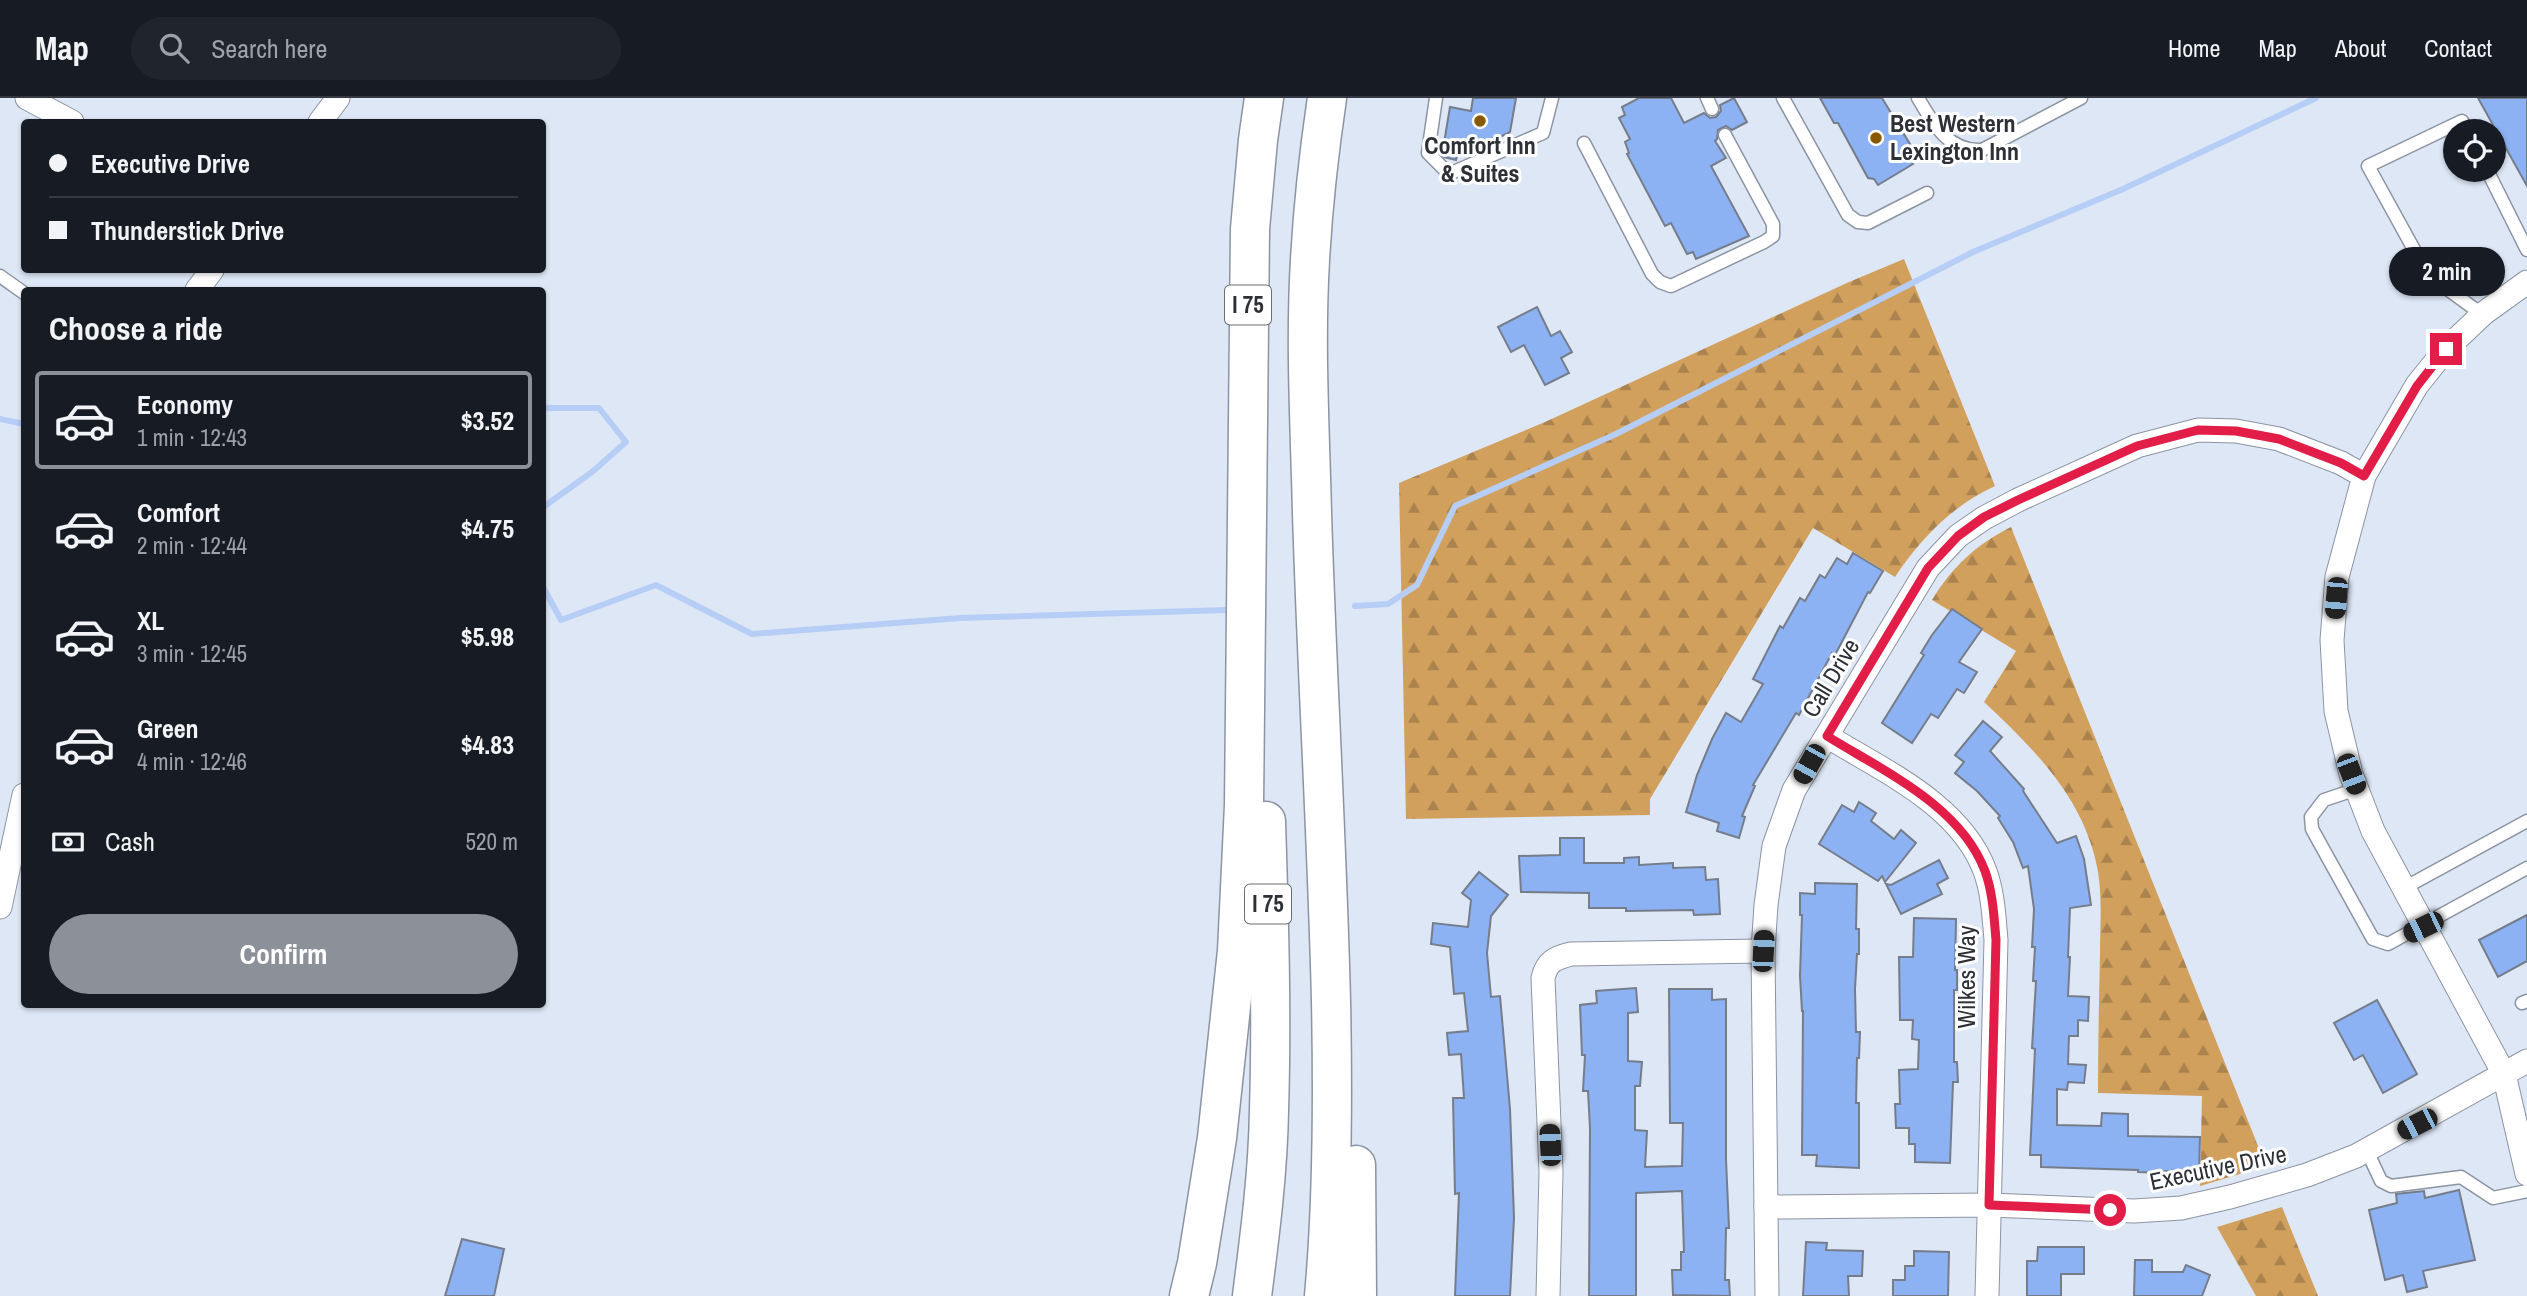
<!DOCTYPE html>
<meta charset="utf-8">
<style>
:root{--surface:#171b24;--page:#20242c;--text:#f1f3f6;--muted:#9ea1a6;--line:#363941;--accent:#8c9099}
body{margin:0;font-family:"Archivo Narrow",sans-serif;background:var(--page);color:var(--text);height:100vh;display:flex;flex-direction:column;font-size:26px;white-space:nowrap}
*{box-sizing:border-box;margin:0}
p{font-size:23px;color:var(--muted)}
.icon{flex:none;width:38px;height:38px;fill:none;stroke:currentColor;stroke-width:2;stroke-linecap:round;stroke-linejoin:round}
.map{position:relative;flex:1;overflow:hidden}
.sheet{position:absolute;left:21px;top:189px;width:525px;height:721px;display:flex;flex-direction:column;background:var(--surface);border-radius:7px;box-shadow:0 2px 5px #0004}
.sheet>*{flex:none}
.top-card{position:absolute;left:21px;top:21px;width:525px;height:154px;border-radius:7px;box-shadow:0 2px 5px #0004;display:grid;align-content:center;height:154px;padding:0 28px;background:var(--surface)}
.tools{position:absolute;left:2443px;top:21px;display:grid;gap:14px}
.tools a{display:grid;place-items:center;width:63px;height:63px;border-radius:50%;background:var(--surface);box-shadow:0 2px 5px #0004;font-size:35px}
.end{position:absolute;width:32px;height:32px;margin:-16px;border:9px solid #e11d48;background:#fff;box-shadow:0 0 0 4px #fff}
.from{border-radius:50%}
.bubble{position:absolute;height:49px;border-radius:24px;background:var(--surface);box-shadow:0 2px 5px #0004;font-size:23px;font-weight:700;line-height:49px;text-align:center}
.car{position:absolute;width:21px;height:42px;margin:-21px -10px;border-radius:9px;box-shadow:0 0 5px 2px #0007;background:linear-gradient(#222 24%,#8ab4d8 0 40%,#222 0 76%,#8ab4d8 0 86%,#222 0)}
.top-card b{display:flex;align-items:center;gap:24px;height:66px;font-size:26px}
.top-card b+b{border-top:2px solid var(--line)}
.top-card i{width:18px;height:18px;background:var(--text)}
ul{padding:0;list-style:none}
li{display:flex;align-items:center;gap:21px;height:98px;margin:0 14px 10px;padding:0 14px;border:4px solid transparent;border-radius:7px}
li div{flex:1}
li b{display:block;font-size:26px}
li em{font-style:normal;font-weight:700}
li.current{border-color:var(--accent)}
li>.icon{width:63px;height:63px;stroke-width:1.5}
h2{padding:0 28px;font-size:32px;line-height:84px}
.pay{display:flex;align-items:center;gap:18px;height:77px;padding:0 28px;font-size:26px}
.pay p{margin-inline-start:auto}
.primary-button{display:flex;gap:14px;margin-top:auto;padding:14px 28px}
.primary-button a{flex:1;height:80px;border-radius:42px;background:var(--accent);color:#fff;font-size:28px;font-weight:700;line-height:80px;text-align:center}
header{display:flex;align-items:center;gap:42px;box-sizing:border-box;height:98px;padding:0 35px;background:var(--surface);border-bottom:2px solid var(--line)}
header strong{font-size:33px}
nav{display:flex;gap:38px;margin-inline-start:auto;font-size:24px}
.search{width:490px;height:63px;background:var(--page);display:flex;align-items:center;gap:18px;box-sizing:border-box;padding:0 24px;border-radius:38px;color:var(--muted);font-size:26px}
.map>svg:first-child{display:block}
.forest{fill:url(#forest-firs)}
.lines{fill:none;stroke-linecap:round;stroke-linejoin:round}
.stream{stroke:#b6cef6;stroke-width:6}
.building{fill:#8cb2f3;stroke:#757d8b;stroke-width:2}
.service-casing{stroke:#8c94a2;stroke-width:15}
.minor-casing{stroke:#8c94a2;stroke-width:25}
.motorway-casing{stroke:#8c94a2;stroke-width:41}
.service{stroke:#fff;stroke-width:12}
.minor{stroke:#fff;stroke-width:23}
.motorway{stroke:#fff;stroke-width:38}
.route{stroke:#e11d48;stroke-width:9}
.poi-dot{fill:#895900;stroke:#fff;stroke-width:2.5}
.labels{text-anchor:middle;stroke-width:6;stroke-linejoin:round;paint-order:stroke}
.shield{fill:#fff;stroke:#6c6e72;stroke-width:2}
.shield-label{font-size:23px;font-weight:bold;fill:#2d3036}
.poi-label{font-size:24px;font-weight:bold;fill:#2d3036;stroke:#fff;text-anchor:start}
.street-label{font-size:24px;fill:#2d3036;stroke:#fff}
</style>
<header>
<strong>Map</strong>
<div class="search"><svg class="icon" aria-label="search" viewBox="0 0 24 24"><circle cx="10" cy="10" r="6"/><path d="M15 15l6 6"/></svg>Search here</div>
<nav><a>Home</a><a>Map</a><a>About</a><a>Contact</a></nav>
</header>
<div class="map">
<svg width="2527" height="1198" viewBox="0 0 2527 1198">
<defs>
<pattern id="forest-firs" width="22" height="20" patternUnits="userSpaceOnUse" patternTransform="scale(1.75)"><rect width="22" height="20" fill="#d2a05d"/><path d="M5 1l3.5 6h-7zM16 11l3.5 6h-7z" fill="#ab834e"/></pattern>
</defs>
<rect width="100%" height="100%" fill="#dee7f6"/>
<g class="forest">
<path d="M1904,161L1995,388C1952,408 1921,440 1895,479L1813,430L1650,701V717L1406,721L1399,385L1545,324L1849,184Z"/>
<path d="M2011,429L2266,1068L2200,1088L2202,998L2098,995C2098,949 2099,902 2100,856C2100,826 2103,793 2096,764C2081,697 2032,649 1984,604L2016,553L1932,502C1952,469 1977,446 2011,429Z"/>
<polygon points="2282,1109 2318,1198 2256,1198 2217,1129"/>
</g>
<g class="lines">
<g class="stream">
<polyline points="542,310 599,310 626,344 592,374 542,410"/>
<polyline points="0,321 24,326"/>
<polyline points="542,487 561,522 656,487 752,536 960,520 1227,512"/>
<polyline points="1355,508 1388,506 1417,487 1455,408 1616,336 1973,154 2123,91 2316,0"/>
</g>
</g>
<g class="building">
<polygon points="1473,0 1516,0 1510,34 1472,53 1459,50 1456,62 1444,59 1442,57 1450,9 1471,13"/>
<polygon points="1639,0 1671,0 1684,25 1704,15 1710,20 1716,19 1721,13 1720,7 1734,0 1747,24 1732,32 1726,28 1718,32 1717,41 1715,43 1726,60 1711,68 1749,138 1696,161 1693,154 1687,156 1671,125 1665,128 1627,56 1629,55 1625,44 1630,41 1619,20 1625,17 1622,9"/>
<polygon points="1820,0 1882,0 1916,56 1909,60 1913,66 1878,87 1874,81 1868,80 1838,25 1834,25"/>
<polygon points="2478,0 2527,0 2527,88"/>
<polygon points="1537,209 1551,238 1560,233 1572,254 1561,260 1569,275 1545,287 1524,247 1511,254 1498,229"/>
<polygon points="1853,455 1883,473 1870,495 1868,494 1835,557 1832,555 1799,617 1796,615 1753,687 1755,688 1742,718 1745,719 1739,740 1717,733 1719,725 1686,714 1697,677 1712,641 1726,615 1741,624 1763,586 1753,581 1780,528 1783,530 1800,500 1805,503 1820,477 1825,480 1837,460 1847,466"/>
<polygon points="1952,511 1982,531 1959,564 1977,574 1964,595 1957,591 1938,620 1931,616 1912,645 1882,625 1924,557 1921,555 1932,537"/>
<polygon points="1983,623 2002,639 1990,653 2024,691 2023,693 2057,745 2076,738 2084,761 2091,807 2070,810 2068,859 2070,859 2068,898 2089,899 2088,923 2078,922 2078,938 2069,938 2068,966 2086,967 2084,985 2068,984 2067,992 2057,991 2057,1027 2101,1028 2102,1015 2128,1016 2128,1038 2200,1039 2199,1075 2165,1073 2165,1075 2138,1074 2138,1072 2041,1069 2041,1057 2030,1057 2035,951 2032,950 2036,883 2033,883 2035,849 2032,849 2034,811 2028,768 2023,770 2013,744 1998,720 2000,718 1977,693 1955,675 1964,664 1955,657"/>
<polygon points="1859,704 1876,715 1871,723 1894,741 1901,732 1916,745 1885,784 1882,778 1878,783 1819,746 1842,707 1854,714"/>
<polygon points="1560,740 1584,740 1584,765 1624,765 1624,760 1639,759 1639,767 1673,765 1673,770 1705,769 1706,782 1718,781 1720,816 1694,817 1693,812 1626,813 1626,810 1589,810 1589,795 1521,794 1519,758 1560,757"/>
<polygon points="1939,762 1948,780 1937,786 1942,796 1901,816 1886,786 1891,787"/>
<polygon points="1479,774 1508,797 1491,818 1487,855 1491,899 1500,898 1510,1011 1514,1120 1510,1198 1455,1198 1459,1095 1455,1096 1453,1000 1464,1000 1461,956 1449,957 1447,935 1468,933 1464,895 1454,896 1450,849 1431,846 1433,825 1468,829 1471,802 1462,795"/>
<polygon points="1815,785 1857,786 1856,831 1859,831 1859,856 1857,856 1855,891 1856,934 1860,934 1859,960 1857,960 1856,1005 1859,1005 1859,1070 1816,1068 1817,1057 1802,1057 1803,913 1802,913 1800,878 1802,817 1800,817 1800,795 1815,796"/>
<polygon points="2527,817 2527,863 2498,879 2479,842"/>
<polygon points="1914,820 1956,821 1955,872 1957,872 1957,892 1954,892 1954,964 1957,964 1958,984 1953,984 1950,1065 1915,1064 1915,1046 1909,1046 1909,1030 1896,1030 1895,1006 1900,1006 1899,972 1918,971 1919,942 1912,941 1913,922 1900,922 1899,859 1913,859"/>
<polygon points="1636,890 1638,914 1628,915 1628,963 1642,964 1640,988 1635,988 1635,1032 1647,1033 1645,1069 1682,1068 1683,1025 1670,1025 1669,891 1712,891 1712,902 1726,901 1726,1061 1729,1130 1726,1130 1725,1182 1729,1182 1730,1198 1673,1197 1672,1172 1681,1172 1681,1154 1684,1154 1682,1093 1636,1095 1636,1198 1589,1198 1590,1030 1588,993 1583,993 1585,957 1582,957 1580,907 1597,905 1596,893"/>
<polygon points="2377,902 2417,976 2383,995 2363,957 2354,962 2334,925"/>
<polygon points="2459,1092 2475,1162 2423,1173 2427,1189 2407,1194 2403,1177 2385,1182 2369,1112 2397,1105 2396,1096 2424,1093 2425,1100"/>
<polygon points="462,1141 504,1151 494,1198 445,1198"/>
<polygon points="1806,1144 1827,1145 1826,1152 1863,1153 1862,1178 1848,1178 1849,1198 1803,1198"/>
<polygon points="2038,1149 2084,1149 2084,1176 2061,1176 2061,1198 2027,1198 2027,1163 2037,1163"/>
<polygon points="1914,1153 1949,1154 1948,1198 1893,1198 1893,1182 1905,1182 1905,1168 1914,1168"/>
<polygon points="2135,1162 2152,1162 2152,1174 2183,1174 2186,1167 2210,1177 2202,1198 2134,1198"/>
</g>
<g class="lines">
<defs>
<g id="service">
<polyline points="1436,0 1428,55 1449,76 1543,35 1552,0"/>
<polyline points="1707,0 1712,11"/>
<polyline points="1783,0 1848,117 1858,124 1868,125 1927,95"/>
<path d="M1918,0C1933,26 1949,54 1982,52L2081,0"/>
<polyline points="2467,33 2462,23 2368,68 2428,177 2483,217"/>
<polyline points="1584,45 1652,176 1660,184 1671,188 1764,144 1773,138 1773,126 1725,37"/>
<polyline points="2487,72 2527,152"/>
<polyline points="0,178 24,195"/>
<polyline points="2357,691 2324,702 2311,719 2312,731 2373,841 2388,846 2527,770"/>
<polyline points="2404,790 2527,723"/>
<polyline points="2522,905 2527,903"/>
<polyline points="2367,1053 2381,1083 2391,1088 2461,1079 2493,1100 2527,1093"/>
</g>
<g id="minor">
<polyline points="27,0 72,24"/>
<polyline points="320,24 338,0"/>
<polyline points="2527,184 2484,215 2446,251 2417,287 2364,378 2337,479 2332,542 2336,613 2351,676 2373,733 2504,976 2527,1076"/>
<polyline points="197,192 212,172"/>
<path d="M1827,638C1883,673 1960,706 1985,773C1993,795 1994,819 1996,842L1987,1198"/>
<polyline points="0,809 24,697"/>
<polyline points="1766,1109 1989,1107 2134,1113 2181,1110 2230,1099 2307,1077 2356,1058 2527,963"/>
<path d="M1548,1198L1551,1074L1543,880C1547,863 1555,860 1571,856L1763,853"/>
<polyline points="1767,1198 1763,853 1766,807 1774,748 1794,692 1928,470 1958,438 1984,420 2018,402 2137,348 2198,332 2236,333 2279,341 2341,365 2364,378"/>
</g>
<g id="motorway">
<polyline points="1356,1067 1357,1198"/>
<polyline points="1189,1198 1197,1165 1217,1040 1237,853 1244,707 1250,131 1258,42 1264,0"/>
<path d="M1252,1198C1260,1136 1268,1074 1269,1012C1272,916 1269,820 1266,723"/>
<path d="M1324,1198C1333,1100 1333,1001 1331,903C1327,740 1317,578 1312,415C1310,331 1305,246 1310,162C1313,108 1319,54 1327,0"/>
</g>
</defs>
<use href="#service" class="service-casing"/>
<use href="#minor" class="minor-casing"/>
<use href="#motorway" class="motorway-casing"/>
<use href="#service" class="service"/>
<use href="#minor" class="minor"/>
<use href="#motorway" class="motorway"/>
</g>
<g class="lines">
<path class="route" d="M2110,1112L1989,1107L1996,842C1994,819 1993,795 1985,773C1960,707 1883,673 1827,638L1928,470L1958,438L1984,419L2018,402L2137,348L2198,332L2236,333L2279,341L2341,365L2364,378L2417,288L2446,251"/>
</g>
<g class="poi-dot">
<circle cx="1480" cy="23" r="7"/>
<circle cx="1876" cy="40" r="7"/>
</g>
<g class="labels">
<g class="shield">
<rect x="1225" y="187.5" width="46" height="39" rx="5"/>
<rect x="1245" y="786.5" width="46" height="39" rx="5"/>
</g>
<g class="shield-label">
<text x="1248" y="215">I 75</text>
<text x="1268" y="814">I 75</text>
</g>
<g class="poi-label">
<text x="1890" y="34">Best Western<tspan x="1890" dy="28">Lexington Inn</tspan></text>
<text x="1480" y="56" text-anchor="middle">Comfort Inn<tspan x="1480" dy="28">&amp; Suites</tspan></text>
</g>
<g class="street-label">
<text transform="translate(1831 580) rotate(-59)" y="8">Call Drive</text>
<text transform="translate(1967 879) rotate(-90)" y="8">Wilkes Way</text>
<text transform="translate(2218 1070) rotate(-12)" y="8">Executive Drive</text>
</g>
</g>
</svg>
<div class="tools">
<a><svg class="icon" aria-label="locate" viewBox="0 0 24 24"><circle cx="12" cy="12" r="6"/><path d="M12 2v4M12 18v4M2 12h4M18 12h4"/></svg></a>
</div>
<i class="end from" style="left:2110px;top:1112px"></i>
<i class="end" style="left:2446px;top:251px"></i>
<div class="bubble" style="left:2389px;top:149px;width:116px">2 min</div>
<i class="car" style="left:2336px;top:500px;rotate:185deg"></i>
<i class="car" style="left:1809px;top:666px;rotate:209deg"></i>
<i class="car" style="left:2351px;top:676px;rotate:159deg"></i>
<i class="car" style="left:2423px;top:829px;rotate:244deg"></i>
<i class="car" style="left:1763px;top:853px;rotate:3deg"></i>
<i class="car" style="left:2417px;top:1026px;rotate:243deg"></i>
<i class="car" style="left:1550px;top:1047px;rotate:357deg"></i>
<div class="top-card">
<b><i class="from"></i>Executive Drive</b>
<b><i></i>Thunderstick Drive</b>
</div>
<section class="sheet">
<h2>Choose a ride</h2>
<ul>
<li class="current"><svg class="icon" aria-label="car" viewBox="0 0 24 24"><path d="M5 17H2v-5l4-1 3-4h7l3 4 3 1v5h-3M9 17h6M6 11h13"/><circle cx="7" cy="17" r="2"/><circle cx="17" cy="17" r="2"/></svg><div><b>Economy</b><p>1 min · 12:43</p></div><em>$3.52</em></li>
<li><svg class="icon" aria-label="car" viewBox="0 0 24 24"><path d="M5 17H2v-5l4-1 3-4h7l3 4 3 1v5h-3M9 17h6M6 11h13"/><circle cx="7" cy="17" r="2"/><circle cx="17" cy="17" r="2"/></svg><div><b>Comfort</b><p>2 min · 12:44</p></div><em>$4.75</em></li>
<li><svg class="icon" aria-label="car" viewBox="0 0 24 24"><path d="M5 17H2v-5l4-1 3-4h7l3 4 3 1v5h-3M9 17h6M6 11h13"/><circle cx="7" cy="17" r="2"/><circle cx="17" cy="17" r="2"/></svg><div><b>XL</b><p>3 min · 12:45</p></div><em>$5.98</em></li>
<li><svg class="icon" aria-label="car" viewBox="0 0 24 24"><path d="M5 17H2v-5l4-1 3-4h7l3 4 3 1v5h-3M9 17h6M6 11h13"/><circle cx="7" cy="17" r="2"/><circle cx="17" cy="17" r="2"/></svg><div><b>Green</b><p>4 min · 12:46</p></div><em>$4.83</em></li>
</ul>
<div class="pay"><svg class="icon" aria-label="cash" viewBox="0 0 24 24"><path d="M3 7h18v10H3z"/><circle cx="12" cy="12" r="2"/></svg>Cash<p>520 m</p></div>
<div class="primary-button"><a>Confirm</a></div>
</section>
</div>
